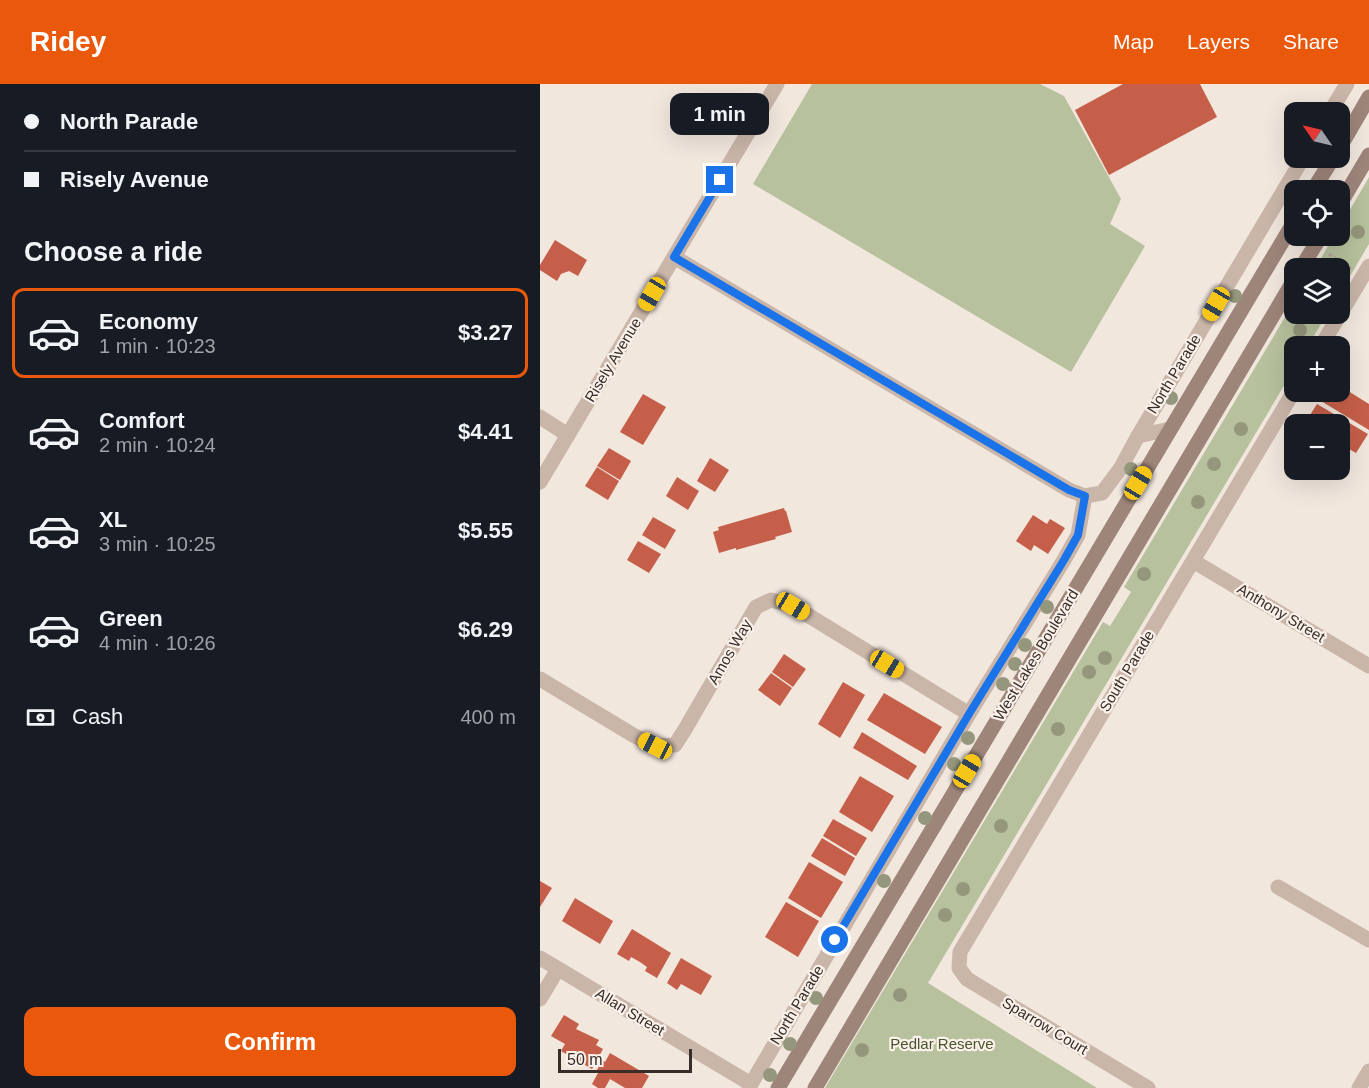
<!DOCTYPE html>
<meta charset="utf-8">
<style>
:root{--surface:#171b24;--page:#20242c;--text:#f1f3f6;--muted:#9ea1a6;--line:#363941;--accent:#ea580c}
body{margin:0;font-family:Helvetica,sans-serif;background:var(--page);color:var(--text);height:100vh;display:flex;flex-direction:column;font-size:22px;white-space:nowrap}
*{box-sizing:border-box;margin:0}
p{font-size:20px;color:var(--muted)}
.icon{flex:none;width:33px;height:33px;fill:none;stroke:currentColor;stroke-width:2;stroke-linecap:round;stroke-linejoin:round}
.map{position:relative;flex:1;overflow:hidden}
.details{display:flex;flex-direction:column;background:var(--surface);width:540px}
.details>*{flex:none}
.banner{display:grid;align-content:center;height:132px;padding:0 24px;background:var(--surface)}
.needle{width:39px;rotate:304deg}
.fabs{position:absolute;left:744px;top:18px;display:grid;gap:12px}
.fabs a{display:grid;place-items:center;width:66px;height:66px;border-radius:12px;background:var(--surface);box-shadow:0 6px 24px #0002;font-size:30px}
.scale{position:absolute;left:18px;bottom:15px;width:134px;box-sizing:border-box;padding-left:6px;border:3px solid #382d29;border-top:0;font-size:16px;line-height:21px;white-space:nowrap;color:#382d29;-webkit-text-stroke:4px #faf1ea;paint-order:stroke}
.end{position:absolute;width:27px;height:27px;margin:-14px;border:8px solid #1a73e8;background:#fff;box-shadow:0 0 0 3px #fff}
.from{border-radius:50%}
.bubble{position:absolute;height:42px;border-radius:12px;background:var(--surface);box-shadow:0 6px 24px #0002;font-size:20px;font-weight:700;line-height:42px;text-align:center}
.car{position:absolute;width:18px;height:36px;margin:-18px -9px;border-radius:8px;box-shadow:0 0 4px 2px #0007;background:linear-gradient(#f5c518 24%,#345 0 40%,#f5c518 0 76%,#345 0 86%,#f5c518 0)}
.banner b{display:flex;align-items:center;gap:21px;height:57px;font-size:22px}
.banner b+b{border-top:2px solid var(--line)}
.banner i{width:15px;height:15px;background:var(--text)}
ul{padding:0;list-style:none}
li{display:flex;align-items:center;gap:18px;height:90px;margin:0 12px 9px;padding:0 12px;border:3px solid transparent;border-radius:12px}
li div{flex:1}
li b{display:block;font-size:22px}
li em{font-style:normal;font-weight:700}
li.selected{border-color:var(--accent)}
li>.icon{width:54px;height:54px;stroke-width:1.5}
h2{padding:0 24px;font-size:27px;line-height:72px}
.pay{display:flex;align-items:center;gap:15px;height:66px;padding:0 24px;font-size:22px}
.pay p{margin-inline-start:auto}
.action{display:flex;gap:12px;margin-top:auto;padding:12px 24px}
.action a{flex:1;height:69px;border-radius:12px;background:var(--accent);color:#fff;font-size:24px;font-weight:700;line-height:69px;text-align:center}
header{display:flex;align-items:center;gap:36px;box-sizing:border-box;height:84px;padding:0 30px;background:var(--accent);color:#fff}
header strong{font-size:28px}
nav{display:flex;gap:33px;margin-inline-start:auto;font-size:21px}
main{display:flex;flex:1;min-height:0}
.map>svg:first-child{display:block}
.green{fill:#b7c19d}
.building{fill:#c55f49}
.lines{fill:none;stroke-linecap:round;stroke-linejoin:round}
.path{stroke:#b6a093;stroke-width:3;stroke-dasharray:3 3;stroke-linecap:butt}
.minor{stroke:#cab6a9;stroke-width:15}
.secondary{stroke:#9e857a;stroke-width:15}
.tree{fill:#95977c}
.route{stroke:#1a73e8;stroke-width:8}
.labels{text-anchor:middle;stroke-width:4.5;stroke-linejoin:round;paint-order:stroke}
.street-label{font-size:15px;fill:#382d29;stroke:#faf1ea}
.park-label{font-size:15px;fill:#49562d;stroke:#faf1ea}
</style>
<header>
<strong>Ridey</strong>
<nav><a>Map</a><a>Layers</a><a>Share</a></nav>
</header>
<main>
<section class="details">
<div class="banner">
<b><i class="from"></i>North Parade</b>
<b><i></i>Risely Avenue</b>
</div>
<h2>Choose a ride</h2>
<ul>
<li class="selected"><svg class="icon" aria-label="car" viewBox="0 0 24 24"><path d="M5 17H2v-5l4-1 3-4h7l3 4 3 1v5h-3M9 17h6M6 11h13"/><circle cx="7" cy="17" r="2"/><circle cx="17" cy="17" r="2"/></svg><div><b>Economy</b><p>1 min · 10:23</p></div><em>$3.27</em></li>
<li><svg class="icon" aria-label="car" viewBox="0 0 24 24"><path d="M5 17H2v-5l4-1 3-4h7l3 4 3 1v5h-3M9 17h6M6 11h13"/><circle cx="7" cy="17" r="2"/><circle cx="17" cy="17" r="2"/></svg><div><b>Comfort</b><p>2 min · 10:24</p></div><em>$4.41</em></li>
<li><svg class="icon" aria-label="car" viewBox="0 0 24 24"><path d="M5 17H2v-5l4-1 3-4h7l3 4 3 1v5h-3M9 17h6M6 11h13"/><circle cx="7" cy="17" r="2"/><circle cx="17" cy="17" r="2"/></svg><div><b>XL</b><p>3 min · 10:25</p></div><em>$5.55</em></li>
<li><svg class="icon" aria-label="car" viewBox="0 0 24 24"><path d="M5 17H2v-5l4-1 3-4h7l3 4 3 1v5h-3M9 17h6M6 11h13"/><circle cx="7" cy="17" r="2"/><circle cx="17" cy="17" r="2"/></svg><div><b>Green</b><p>4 min · 10:26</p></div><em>$6.29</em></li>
</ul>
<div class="pay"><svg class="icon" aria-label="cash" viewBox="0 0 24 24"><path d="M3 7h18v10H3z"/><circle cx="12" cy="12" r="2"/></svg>Cash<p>400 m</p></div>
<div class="action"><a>Confirm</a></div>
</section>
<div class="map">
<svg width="829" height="1004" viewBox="0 0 829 1004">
<rect width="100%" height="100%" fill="#f2e7dd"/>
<g class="green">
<polygon points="272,0 500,0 524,12 581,115 570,140 605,162 531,288 213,100"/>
<polygon points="829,93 829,160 800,209 800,184 775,184 794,152 800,152 800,143"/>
<polygon points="754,218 754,230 787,230 768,262 754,262 754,285 388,899 557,1004 285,1004 563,538 570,542 591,508 584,503"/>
</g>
<g class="building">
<polygon points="583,0 660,0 677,33 569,91 535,26"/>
<polygon points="15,156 47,176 38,192 29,187 21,190 17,197 0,186 0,181"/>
<polygon points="800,302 829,320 829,346 781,317 786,310 783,308 800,308"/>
<polygon points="103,310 126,323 103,361 80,348"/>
<polygon points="777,320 828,350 816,369 800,360 800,340 767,340 772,332 770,331"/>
<polygon points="69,364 91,377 80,396 57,382"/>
<polygon points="170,374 189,386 175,408 157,397"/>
<polygon points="57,383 79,397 68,416 45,402"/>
<polygon points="137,393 159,407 148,426 126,412"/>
<polygon points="244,424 245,427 246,427 252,448 235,453 236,455 196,466 196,464 179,469 173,448 179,446 178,443"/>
<polygon points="493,431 507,440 510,435 525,444 508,470 494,461 491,467 476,457"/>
<polygon points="113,433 136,446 125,465 102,451"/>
<polygon points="98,457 121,470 109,489 87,476"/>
<polygon points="244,570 266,585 253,603 232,588"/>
<polygon points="231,589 252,604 240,622 218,606"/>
<polygon points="303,598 325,611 300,654 278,640"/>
<polygon points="344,609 402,643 385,670 327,636"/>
<polygon points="322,648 377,682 368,696 313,664"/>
<polygon points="320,692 354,712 332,748 299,728"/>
<polygon points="293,735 327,754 316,772 283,752"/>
<polygon points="282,754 315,774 305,792 271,772"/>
<polygon points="269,778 303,798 281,834 248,814"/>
<polygon points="0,797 12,804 0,823"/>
<polygon points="35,814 73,837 60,860 22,837"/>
<polygon points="246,818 279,837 258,873 225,853"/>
<polygon points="92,845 131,869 117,894 105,887 107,883 100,878 91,873 89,877 77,870"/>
<polygon points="141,874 172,892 161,911 141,900 137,906 127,899"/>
<polygon points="24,931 39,940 36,945 59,956 56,961 63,965 52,985 21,967 25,960 11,952"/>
<polygon points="70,969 109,992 102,1004 85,1004 70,995 65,1004 58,1004 52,1000 58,989 56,988 62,976 65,978"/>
</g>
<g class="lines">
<polyline class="path" points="789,170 811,185"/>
<g class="minor">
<polyline points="790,28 807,0"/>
<polyline points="134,173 529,406 545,412 562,409 580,385 598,352 763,74"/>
<polyline points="781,262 829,182"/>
<polyline points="0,333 28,351"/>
<polyline points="598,352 630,345"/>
<polyline points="0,398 237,0"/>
<polyline points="653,477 829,582"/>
<polyline points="0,595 93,651 115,662 135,661 144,647 216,523 231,516 253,522 429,630"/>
<polyline points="738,803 829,856"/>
<polyline points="0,874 211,1000"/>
<polyline points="0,915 18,885"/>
<polyline points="209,1004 211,1000 429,630 524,476 538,451 545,412"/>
<polyline points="608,1004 427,895 419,884 420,868 754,307"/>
<polyline points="819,1004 829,987"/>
</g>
<g class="secondary">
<polyline points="800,63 829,13"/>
<polyline points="773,106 793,74"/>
<polyline points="800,120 829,71"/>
<polyline points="761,184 781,152"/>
<polyline points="238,1004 754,138"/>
<polyline points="275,1004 754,196"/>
</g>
</g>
<g class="tree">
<circle cx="818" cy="148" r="7"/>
<circle cx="695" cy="212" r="7"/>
<circle cx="760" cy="246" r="7"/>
<circle cx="631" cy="314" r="7"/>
<circle cx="701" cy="345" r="7"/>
<circle cx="674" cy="380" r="7"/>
<circle cx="591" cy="385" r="7"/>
<circle cx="658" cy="418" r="7"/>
<circle cx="604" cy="490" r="7"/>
<circle cx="507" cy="523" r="7"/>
<circle cx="485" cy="561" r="7"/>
<circle cx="565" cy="574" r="7"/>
<circle cx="475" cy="580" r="7"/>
<circle cx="549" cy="588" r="7"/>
<circle cx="463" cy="600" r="7"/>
<circle cx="518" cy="645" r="7"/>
<circle cx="428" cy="654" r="7"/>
<circle cx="414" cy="680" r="7"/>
<circle cx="385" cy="734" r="7"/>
<circle cx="461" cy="742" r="7"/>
<circle cx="344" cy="797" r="7"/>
<circle cx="423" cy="805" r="7"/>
<circle cx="405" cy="831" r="7"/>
<circle cx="360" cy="911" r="7"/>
<circle cx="276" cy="914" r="7"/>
<circle cx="250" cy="960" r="7"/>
<circle cx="322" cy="966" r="7"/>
<circle cx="230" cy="991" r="7"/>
</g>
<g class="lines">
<polyline class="route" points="180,96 134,173 529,406 545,412 538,451 524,476 429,630 295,856"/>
</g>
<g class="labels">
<g class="street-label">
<text transform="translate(73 276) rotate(-59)" y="5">Risely Avenue</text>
<text transform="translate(634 290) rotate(-59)" y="5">North Parade</text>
<text transform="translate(741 529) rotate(31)" y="5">Anthony Street</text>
<text transform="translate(190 568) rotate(-60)" y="5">Amos Way</text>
<text transform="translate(496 571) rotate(-59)" y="5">West Lakes Boulevard</text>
<text transform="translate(587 587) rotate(-59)" y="5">South Parade</text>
<text transform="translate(257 921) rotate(-59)" y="5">North Parade</text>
<text transform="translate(90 928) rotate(31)" y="5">Allan Street</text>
<text transform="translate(505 942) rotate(31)" y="5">Sparrow Court</text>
</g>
<g class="park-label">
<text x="402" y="965">Pedlar Reserve</text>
</g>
</g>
</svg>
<div class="fabs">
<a><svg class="needle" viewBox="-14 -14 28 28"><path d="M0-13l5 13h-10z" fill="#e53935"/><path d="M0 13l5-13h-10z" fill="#9ea1a6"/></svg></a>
<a><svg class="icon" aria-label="locate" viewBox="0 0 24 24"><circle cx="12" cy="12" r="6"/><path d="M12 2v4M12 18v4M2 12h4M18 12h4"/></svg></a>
<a><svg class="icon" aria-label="layers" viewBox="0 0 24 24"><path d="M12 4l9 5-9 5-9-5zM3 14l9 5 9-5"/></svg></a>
<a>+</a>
<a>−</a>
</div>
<div class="scale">50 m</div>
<i class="end from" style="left:295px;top:856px"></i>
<i class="end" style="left:180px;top:96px"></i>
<div class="bubble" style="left:130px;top:9px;width:99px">1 min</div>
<i class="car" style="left:112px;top:210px;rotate:210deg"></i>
<i class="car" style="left:676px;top:220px;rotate:210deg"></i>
<i class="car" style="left:598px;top:399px;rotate:31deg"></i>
<i class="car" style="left:253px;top:522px;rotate:121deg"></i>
<i class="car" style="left:347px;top:580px;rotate:121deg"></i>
<i class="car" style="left:115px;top:662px;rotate:297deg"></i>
<i class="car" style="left:427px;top:687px;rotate:31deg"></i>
</div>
</main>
